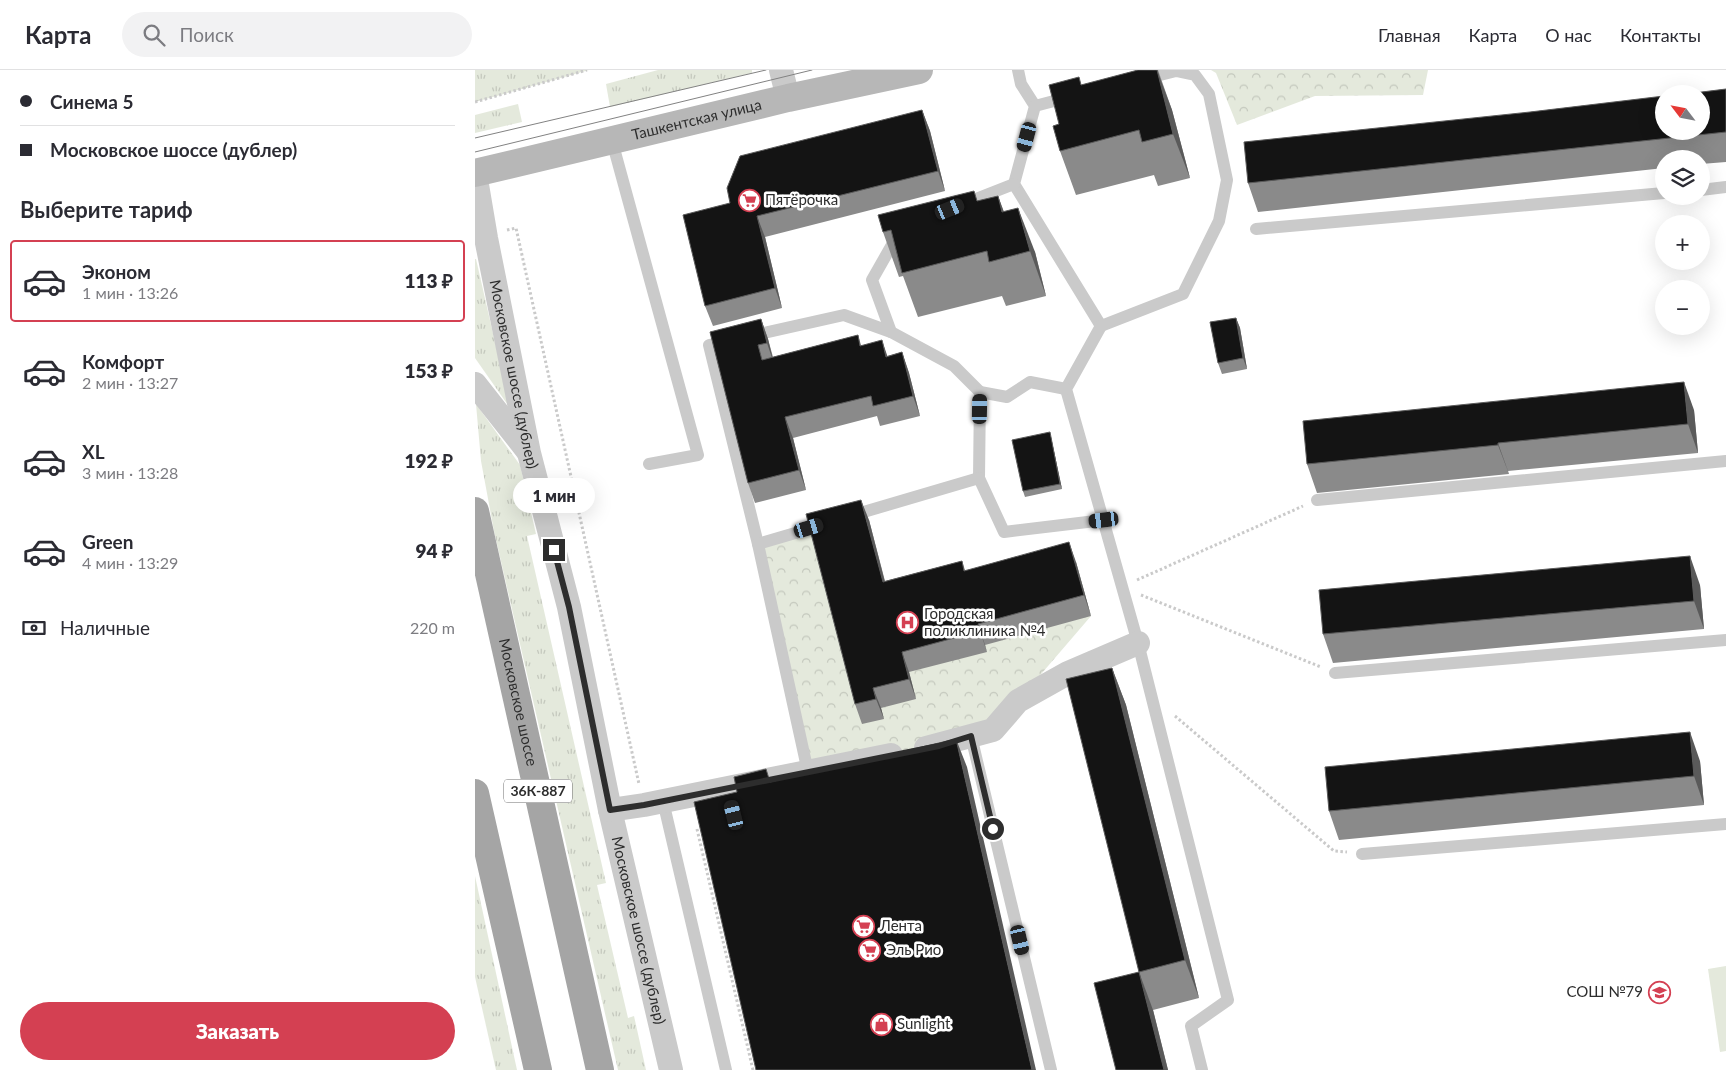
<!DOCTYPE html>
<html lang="ru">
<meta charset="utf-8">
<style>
:root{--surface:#fff;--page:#f2f2f3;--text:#2b2b33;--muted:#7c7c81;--line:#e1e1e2;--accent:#d44052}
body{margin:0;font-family:Lato,sans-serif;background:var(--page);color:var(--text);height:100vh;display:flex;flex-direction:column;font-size:19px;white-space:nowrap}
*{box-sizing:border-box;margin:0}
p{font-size:16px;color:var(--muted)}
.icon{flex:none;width:28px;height:28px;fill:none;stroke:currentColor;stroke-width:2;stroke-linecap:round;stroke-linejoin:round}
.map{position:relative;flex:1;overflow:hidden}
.panel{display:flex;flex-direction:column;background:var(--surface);width:475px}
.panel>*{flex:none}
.banner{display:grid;align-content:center;height:110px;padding:0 20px;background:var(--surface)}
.needle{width:32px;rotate:302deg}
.fabs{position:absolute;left:1180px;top:15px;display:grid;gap:10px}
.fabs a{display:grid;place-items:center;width:55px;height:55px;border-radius:50%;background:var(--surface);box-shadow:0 5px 20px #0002;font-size:25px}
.end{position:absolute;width:22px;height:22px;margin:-11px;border:6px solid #2d2d2d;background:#fff;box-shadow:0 0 0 2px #fff}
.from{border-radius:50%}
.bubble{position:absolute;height:35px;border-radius:18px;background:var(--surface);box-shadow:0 5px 20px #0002;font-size:16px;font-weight:800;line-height:35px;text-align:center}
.car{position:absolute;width:15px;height:30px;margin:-15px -8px;border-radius:6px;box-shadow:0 0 4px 1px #0007;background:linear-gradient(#222 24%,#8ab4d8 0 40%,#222 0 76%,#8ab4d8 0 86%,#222 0)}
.banner b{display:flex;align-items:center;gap:18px;height:48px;font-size:19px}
.banner b+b{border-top:1px solid var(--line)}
.banner i{width:12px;height:12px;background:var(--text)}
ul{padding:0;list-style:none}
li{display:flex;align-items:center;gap:15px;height:82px;margin:0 10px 8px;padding:0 10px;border:2px solid transparent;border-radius:5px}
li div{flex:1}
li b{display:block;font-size:19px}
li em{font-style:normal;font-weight:800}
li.current{border-color:var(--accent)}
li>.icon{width:45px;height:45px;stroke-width:1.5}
h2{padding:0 20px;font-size:22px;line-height:60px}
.pay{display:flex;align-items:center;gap:12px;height:55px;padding:0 20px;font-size:19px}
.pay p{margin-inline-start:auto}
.button{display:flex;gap:10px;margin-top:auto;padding:10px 20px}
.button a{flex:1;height:58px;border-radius:30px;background:var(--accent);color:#fff;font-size:20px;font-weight:800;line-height:58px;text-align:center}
header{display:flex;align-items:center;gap:30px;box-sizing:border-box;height:70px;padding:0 25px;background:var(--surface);border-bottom:1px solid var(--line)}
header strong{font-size:24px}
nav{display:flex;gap:28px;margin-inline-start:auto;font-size:18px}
.search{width:350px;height:45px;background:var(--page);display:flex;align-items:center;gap:12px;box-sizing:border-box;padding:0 18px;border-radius:28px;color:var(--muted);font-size:19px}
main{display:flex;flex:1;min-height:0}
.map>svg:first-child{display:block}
.grass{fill:url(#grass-tufts)}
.forest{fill:url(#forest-crowns)}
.garden{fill:#e4e9dc}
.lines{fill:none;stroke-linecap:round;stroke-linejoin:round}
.path{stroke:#cacaca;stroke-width:3;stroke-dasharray:2.5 2.5;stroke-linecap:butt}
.lane{stroke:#cacaca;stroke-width:12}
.street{stroke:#cacaca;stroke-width:24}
.secondary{stroke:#b7b7b7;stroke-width:28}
.primary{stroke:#a5a5a5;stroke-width:28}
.tram{stroke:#828282;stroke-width:1}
.wall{fill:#8a8a8a}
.shaded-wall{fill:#5a5a5a}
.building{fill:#141414;stroke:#5a5a5a}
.route{stroke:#2d2d2d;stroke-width:6}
.labels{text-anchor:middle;stroke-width:5;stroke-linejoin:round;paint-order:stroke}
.shield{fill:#fff;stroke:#6c6c6c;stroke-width:1}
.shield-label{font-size:14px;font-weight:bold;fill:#2d2d2d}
.street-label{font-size:15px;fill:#2d2d2d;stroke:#fff}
.poi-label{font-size:15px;fill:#2d2d2d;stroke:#fff;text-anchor:start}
</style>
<header>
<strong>Карта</strong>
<div class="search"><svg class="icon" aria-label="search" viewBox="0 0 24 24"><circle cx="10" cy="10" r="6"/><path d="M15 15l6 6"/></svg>Поиск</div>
<nav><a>Главная</a><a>Карта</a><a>О нас</a><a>Контакты</a></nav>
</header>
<main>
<section class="panel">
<div class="banner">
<b><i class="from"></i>Синема 5</b>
<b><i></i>Московское шоссе (дублер)</b>
</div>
<h2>Выберите тариф</h2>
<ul>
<li class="current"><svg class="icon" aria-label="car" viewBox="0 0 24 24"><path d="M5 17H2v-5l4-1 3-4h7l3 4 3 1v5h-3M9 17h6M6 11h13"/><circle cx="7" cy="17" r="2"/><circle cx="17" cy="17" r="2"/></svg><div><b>Эконом</b><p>1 мин · 13:26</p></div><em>113 ₽</em></li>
<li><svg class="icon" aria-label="car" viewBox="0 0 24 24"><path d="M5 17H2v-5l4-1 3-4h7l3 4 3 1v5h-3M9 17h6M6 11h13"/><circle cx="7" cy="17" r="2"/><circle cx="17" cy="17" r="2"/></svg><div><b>Комфорт</b><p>2 мин · 13:27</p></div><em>153 ₽</em></li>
<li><svg class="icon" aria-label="car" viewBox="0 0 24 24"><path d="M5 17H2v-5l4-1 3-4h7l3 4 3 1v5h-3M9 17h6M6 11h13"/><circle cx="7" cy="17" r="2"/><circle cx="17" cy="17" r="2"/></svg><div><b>XL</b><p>3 мин · 13:28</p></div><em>192 ₽</em></li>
<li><svg class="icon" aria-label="car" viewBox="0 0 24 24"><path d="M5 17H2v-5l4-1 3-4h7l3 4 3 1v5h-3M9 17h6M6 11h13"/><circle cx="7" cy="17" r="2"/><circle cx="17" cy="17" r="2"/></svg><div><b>Green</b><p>4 мин · 13:29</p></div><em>94 ₽</em></li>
</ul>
<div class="pay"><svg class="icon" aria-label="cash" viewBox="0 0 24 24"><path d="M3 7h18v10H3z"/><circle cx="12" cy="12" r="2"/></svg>Наличные<p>220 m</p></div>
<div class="button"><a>Заказать</a></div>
</section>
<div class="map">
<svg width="1251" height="1000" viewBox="0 0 1251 1000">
<defs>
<pattern id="grass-tufts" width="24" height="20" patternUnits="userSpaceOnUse" patternTransform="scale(1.25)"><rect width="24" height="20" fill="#e4e9dc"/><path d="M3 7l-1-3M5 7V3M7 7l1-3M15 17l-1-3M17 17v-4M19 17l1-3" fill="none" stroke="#c4c8bd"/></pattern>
<pattern id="forest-crowns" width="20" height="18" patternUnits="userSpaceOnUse" patternTransform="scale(1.25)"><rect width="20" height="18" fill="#e4e9dc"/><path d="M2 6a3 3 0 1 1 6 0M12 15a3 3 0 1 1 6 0" fill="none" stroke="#c4c8bd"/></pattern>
</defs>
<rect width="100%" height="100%" fill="#fff"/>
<g class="grass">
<polygon points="0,0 114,0 0,32"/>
<polygon points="183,0 277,0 277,3 135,37 131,14"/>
<polygon points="43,34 47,52 0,63 0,45"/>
<polygon points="0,189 1,189 35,338 0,288"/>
<polygon points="1,334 45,395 61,464 52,466 131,813 122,815 153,948 159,946 171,1000 143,1000 19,461 6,391"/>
<polygon points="0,806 42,1000 21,1000 0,907"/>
</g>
<g class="forest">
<polygon points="736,0 953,0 948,25 840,26 762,55 741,3"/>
<polygon points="385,443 416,532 601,492 616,546 543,631 496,666 333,702 283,474"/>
</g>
<polygon class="garden" points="1251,896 1251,981 1245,982 1233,899"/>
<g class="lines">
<g class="path">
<polyline points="0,32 112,0"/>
<polyline points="32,160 41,158 164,714"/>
<polyline points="662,510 828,436"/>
<polyline points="666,525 846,597"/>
<polyline points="700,646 859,781 872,782"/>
<polyline points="222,759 278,1000"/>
</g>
<g class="lane">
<polyline points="543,0 546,14 560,36 539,114 626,256 591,319 663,573 753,930 716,956 727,1000"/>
<polyline points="560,36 594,27"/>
<polyline points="137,71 223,385 174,394"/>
<polyline points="1226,120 1251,117"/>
<polyline points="488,134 539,114"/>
<polyline points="781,159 1189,123"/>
<polyline points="626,256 708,224 744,151 752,110 734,24 720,5 701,1 669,9"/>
<polyline points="416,262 397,210 422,166"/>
<polyline points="275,266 369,245 416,262 479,296 505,322"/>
<polyline points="253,271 234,275 283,474"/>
<polyline points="591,319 555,312 532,327 505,322 504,408 529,462 629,450"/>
<polyline points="842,430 1251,391"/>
<polyline points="375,446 504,408"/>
<polyline points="860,603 1251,570"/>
<polyline points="496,666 576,1000"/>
<polyline points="333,702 283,474 351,454"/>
<polyline points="188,731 251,1000"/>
<polyline points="887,784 1251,754"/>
</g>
<g class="street">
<polyline points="306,0 313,28"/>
<path id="s1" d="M0,103L11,168L54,383L94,537L135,740L196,1000"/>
<polyline points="0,314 52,380"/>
<polyline points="451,678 518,660 543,631 593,603 663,573"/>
<polyline points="135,740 169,735 416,685"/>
</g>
<path class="secondary" id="s2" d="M0,103L313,28L444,0"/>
<g class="primary">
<path id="s3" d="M0,441L125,1000"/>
<polyline points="0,723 63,1000"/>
</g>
<g class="tram">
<polyline points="0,68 291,0"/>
<polyline points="0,82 337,0"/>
</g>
</g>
<g class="wall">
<polygon points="663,0 683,0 697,40 715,108 683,116 679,105 601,125 585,81 584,54 607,15"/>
<polygon points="1251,19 1251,92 1226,94 1226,89 1189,89 1189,98 783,142 773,113 1055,42"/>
<polygon points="447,40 455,61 470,121 290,167 307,238 238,256 230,236 255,133"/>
<polygon points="523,126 529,142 560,182 571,226 531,236 527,226 443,247 428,206 424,207 408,162 503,131"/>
<polygon points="761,248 765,258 772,299 747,304 743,293"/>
<polygon points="286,249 293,269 298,287 383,265 386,275 412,286 427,282 434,303 445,346 405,356 402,346 318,368 331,420 280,433 273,413 235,262"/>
<polygon points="1219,340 1223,383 1033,401 1034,404 842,423 832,394"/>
<polygon points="576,367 587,419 550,427 548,421"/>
<polygon points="394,450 410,511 487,491 490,500 601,492 616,546 510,575 512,582 434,602 441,629 406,638 409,649 387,654 380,634"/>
<polygon points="1225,515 1229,559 858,593 848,564"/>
<polygon points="637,598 651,635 724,928 678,940 693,1000 641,1000 664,902"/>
<polygon points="1225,691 1229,735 864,770 854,741"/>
</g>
<g class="shaded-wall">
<polygon points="682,0 697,40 715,108 698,64"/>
<polygon points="447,40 455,61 470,121 463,101"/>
<polygon points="523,126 539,170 543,187 527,142"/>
<polygon points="543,138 560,182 571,226 555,181"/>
<polygon points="282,146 290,167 307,238 300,218"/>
<polygon points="761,248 765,258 772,299 768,288"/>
<polygon points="286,249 293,269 299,294 292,273"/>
<polygon points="407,270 414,291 411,287"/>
<polygon points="427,282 434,303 445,346 438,326"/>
<polygon points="1209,312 1219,340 1223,383 1213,354"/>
<polygon points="310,347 318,368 331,420 324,400"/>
<polygon points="575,362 576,367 587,419 585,414"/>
<polygon points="1023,373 1033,401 1034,404 1023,375"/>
<polygon points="386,430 394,450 415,532 408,512"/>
<polygon points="594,472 601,492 616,546 609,525"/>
<polygon points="1215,486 1225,515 1229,559 1219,531"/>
<polygon points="503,554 510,575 512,582 505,561"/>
<polygon points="427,582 434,602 441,629 434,609"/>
<polygon points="637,598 651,635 724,928 710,890"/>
<polygon points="398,618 406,638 409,649 401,629"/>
<polygon points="1215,662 1225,691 1229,735 1219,706"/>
<polygon points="481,669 492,697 561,1000 557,1000"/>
<polygon points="664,902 678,940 693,1000 689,1000"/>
</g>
<g class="building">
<polygon points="663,0 682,0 698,64 667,72 664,60 585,81 578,56 584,54 574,15 604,7 606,15"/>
<polygon points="1251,19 1251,62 773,113 769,72 1055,42 1189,26 1189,61 1226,61 1226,24 1211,24"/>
<polygon points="447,40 463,101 282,146 300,218 230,236 208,145 255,133 252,118 265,86"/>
<polygon points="499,121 502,131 523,126 527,142 543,138 555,181 514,192 512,181 427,203 416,160 408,162 403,145"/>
<polygon points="761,248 768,288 743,293 735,252"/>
<polygon points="286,249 292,273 283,275 287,290 383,265 385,276 407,270 411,287 427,282 438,326 398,336 396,326 310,347 324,400 273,413 235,262"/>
<polygon points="1209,312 1213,354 1023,373 1023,375 832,394 828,351"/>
<polygon points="575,362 585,414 548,421 537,370"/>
<polygon points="386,430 408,512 487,491 489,501 594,472 609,525 503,554 505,561 427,582 434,609 398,618 401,629 380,634 331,444"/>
<polygon points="1215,486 1219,531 848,564 844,520"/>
<polygon points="637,598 710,890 664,902 689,1000 641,1000 619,913 664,902 591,609"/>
<polygon points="1215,662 1219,706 854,741 850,697"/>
<polygon points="481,669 557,1000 281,1000 219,732 262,722 259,707 291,699 295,712"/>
</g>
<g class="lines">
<polyline class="route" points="79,480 94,537 135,740 169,735 464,676 496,666 518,759"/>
</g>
<defs>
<symbol id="supermarket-ring" viewBox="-11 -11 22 22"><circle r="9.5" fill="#fff" stroke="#d44052" stroke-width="1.5"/><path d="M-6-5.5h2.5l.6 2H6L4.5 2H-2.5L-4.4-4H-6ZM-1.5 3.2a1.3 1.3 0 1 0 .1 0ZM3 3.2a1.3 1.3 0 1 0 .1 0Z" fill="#d44052"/></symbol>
<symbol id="hospital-ring" viewBox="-11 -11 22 22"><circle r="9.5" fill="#fff" stroke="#d44052" stroke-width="1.5"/><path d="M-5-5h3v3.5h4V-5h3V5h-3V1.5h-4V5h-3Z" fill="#d44052"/></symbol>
<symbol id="school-ring" viewBox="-11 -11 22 22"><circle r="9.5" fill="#fff" stroke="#d44052" stroke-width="1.5"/><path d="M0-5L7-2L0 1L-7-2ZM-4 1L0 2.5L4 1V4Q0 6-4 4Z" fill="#d44052"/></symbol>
<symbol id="shop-ring" viewBox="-11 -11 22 22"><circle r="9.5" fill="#fff" stroke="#d44052" stroke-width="1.5"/><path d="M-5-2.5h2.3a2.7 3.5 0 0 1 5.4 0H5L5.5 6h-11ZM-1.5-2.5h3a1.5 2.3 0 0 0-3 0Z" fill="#d44052"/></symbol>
</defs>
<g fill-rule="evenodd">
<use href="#supermarket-ring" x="262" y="118" width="25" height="25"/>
<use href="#hospital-ring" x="420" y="540" width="25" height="25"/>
<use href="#supermarket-ring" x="376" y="844" width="25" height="25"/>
<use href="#supermarket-ring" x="382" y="868" width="25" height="25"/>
<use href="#school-ring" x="1172" y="910" width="25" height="25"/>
<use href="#shop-ring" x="394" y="942" width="25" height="25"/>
</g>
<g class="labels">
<rect class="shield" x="29" y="709.5" width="68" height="23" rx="4"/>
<g class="shield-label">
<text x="63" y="726">36К-887</text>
</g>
<g class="street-label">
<text dy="5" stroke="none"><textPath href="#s2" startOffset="228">Ташкентская улица</textPath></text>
<text dy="5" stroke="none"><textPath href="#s1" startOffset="205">Московское шоссе (дублер)</textPath></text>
<text dy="5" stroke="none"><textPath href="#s3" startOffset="196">Московское шоссе</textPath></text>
<text dy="5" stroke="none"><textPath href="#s1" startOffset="775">Московское шоссе (дублер)</textPath></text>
</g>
<g class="poi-label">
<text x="290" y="135">Пятёрочка</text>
<text x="449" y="549">Городская<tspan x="449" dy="17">поликлиника №4</tspan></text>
<text x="405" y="861">Лента</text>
<text x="411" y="885">Эль Рио</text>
<text x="1168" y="927" text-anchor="end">СОШ №79</text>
<text x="422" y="959">Sunlight</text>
</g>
</g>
</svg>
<div class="fabs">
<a><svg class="needle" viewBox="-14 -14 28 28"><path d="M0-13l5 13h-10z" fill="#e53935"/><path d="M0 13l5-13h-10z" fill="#7c7c81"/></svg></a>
<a><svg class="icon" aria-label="layers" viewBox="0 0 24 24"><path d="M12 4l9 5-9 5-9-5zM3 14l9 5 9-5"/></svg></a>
<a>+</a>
<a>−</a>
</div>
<i class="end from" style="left:518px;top:759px"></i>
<i class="end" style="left:79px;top:480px"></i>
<div class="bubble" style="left:38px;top:408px;width:82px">1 мин</div>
<i class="car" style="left:552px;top:67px;rotate:195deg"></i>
<i class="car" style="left:475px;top:139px;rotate:68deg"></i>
<i class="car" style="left:505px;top:339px;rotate:1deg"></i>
<i class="car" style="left:629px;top:450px;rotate:263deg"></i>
<i class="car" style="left:334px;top:458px;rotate:73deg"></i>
<i class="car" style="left:259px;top:745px;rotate:346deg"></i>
<i class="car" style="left:545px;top:870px;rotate:167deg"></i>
</div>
</main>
